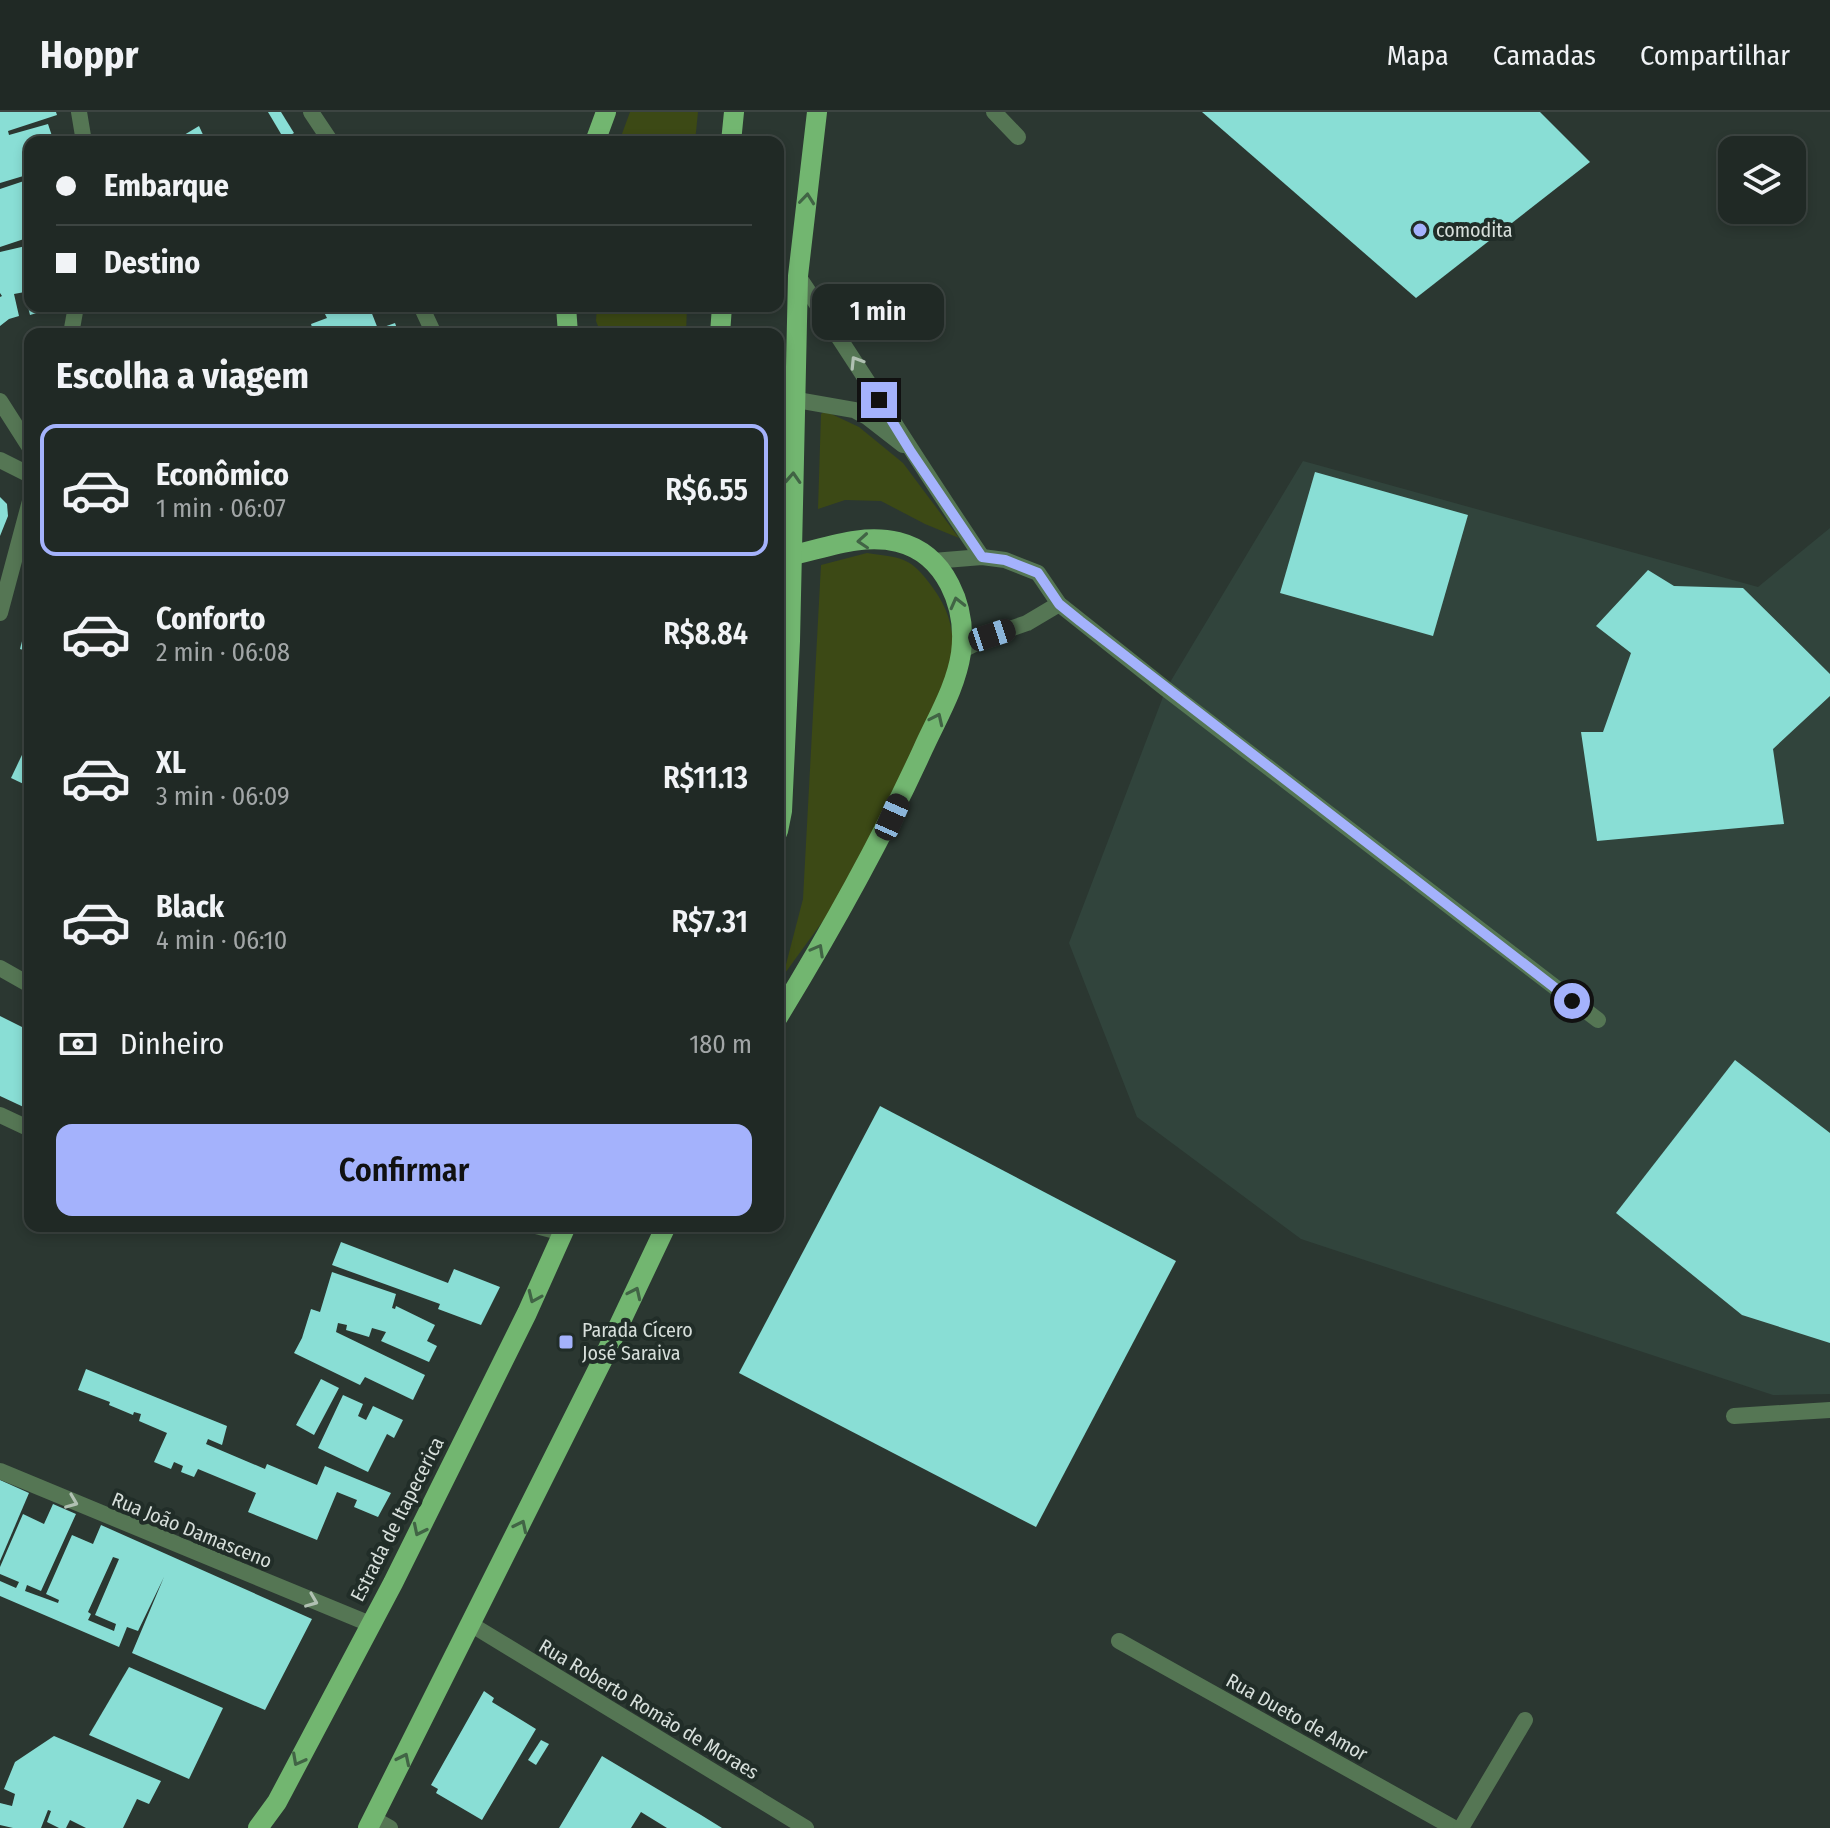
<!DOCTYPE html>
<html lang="pt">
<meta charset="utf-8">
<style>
:root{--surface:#202925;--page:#28312d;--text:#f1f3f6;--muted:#a2a6a7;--line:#3d4542;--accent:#a4b2fc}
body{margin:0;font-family:"Fira Sans Condensed",sans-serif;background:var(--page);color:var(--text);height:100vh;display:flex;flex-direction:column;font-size:30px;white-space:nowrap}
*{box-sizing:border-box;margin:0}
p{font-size:26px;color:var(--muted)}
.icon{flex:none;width:44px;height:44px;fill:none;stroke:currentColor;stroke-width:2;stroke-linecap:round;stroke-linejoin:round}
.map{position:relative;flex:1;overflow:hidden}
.sheet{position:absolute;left:24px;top:216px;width:760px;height:904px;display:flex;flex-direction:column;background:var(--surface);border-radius:16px;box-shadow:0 4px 12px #0003,0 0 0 2px var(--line)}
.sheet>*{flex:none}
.hud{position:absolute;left:24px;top:24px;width:760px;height:176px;border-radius:16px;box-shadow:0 4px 12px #0003,0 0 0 2px var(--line);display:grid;align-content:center;height:176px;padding:0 32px;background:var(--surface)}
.buttons{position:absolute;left:1718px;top:24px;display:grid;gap:16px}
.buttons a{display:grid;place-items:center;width:88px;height:88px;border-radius:16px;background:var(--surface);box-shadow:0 4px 12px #0003,0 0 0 2px var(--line);font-size:40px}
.end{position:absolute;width:36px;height:36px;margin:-18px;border:10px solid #a4b2fc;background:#111;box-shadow:0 0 0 4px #111}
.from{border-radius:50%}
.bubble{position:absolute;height:56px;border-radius:16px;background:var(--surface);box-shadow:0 4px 12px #0003,0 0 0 2px var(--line);font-size:26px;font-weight:600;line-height:56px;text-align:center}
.car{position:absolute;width:24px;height:48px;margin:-24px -12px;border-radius:10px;box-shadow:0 0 6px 2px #0007;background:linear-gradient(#222 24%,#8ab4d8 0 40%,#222 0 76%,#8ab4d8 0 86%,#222 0)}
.hud b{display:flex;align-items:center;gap:28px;height:76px;font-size:30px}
.hud b+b{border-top:2px solid var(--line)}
.hud i{width:20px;height:20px;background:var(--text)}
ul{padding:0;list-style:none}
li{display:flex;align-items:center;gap:24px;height:132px;margin:0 16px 12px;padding:0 16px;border:4px solid transparent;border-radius:16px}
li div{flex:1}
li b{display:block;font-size:30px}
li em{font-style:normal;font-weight:600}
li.active{border-color:var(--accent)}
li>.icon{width:72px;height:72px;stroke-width:1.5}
h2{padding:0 32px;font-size:36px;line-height:96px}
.pay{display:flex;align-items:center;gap:20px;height:88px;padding:0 32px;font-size:30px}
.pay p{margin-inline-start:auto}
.primary-button{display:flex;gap:16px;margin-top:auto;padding:16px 32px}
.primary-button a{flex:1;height:92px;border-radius:16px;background:var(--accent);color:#111;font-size:32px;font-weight:600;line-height:92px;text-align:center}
header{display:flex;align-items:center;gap:48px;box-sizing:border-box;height:112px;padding:0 40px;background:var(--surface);border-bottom:2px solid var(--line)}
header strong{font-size:38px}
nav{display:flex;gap:44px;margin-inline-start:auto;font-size:28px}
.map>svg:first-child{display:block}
.built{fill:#31443c}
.green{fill:#3c4915}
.building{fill:#89ded5;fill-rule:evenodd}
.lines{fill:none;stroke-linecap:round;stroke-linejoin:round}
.service{stroke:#557654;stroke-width:16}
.minor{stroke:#557654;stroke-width:16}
.primary{stroke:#72b670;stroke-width:20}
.oneway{stroke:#416445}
.oneway2{stroke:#b0c0b2}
.route{stroke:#a4b2fc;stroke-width:10}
.poi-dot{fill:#a4b2fc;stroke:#212d28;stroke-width:3}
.labels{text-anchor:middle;stroke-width:8;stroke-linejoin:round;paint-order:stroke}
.poi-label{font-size:20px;fill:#d7dfdb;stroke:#212d28;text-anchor:start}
.street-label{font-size:20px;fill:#d7dfdb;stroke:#212d28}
</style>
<header>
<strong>Hoppr</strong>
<nav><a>Mapa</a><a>Camadas</a><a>Compartilhar</a></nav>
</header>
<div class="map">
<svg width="1830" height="1716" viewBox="0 0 1830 1716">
<rect width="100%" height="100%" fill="#2b3731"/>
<polygon class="built" points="1303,349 1758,475 1830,416 1830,1282 1773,1283 1301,1127 1137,1005 1069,831 1166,577"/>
<g class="green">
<polygon points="630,0 698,0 695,30 619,30"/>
<polygon points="597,194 687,194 686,222 601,222 596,209"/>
<polygon points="825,299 859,315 903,351 959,426 925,412 881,389 845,388 818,397 821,302"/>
<path d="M867,441C903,446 911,445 933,476C976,534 939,589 915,646C905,672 897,702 882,725C851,772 816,818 783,864L803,787L821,453Z"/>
</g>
<g class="building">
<polygon points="0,0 56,0 57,3 8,19 9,23 48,12 54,30 30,30 30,62 0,71"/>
<polygon points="268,0 281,0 294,21 284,27"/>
<polygon points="1202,0 1540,0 1590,50 1416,186"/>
<polygon points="199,14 205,27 199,30 181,30 179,26"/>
<polygon points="30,67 30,125 0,135 0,77"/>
<polygon points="30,133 30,179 14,182 19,204 9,207 0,214 0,185 2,184 0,181 0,140"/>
<polygon points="30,181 30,194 49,194 50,197 30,203 25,183"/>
<polygon points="316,194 347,194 349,198 369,194 378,217 395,211 399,222 314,222 311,212 327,206 324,200 320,202"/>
<polygon points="1315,360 1468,403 1433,524 1280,481"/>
<polygon points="0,385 7,392 8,404 0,424"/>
<polygon points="1648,458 1674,474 1743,476 1830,562 1830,584 1773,637 1784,712 1597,729 1581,620 1603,620 1631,541 1596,514"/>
<polygon points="29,502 30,502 30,540 20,537"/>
<polygon points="30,626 30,675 11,666"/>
<polygon points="0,904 30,919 30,998 0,984"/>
<polygon points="1735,948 1830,1021 1830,1231 1742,1203 1616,1101"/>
<polygon points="880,994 1176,1149 1036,1415 739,1261"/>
<polygon points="341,1130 448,1171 454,1157 500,1175 481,1213 438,1197 440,1192 332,1153"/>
<polygon points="332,1160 396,1182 392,1196 395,1197 396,1194 435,1213 427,1229 437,1234 429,1250 381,1229 386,1220 372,1216 369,1225 346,1218 347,1213 338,1211 336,1220 425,1263 413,1288 365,1265 360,1273 294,1241 302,1226 311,1197 320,1200"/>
<polygon points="86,1257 227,1314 222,1333 208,1327 206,1332 265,1357 267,1352 317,1373 325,1354 391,1381 378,1405 354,1395 357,1388 337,1380 317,1428 248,1400 256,1381 198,1357 194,1365 181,1360 183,1354 174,1350 171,1357 154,1350 167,1321 139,1309 141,1302 134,1300 133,1303 109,1293 110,1290 78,1278"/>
<polygon points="321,1267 339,1276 314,1323 296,1313"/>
<polygon points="343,1283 363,1292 358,1304 366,1308 373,1294 403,1308 394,1326 387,1322 368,1360 318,1336"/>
<polygon points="0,1368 29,1381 0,1449"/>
<path d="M53,1392L76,1402L41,1479L27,1473L25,1479L58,1491L59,1488L46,1482L72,1423L93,1432L101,1413L312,1507L265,1598L132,1541L164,1465L138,1519L127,1515L119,1535L0,1484V1469L16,1476L19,1470L0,1462V1455L23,1402L44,1412ZM113,1445L119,1447L95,1503L116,1512L114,1519L88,1508L91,1502L88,1500Z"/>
<polygon points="129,1555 223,1596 189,1667 89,1623"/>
<polygon points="484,1579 494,1586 492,1590 536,1617 482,1708 436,1681 438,1677 431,1673"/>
<polygon points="54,1624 161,1669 149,1692 137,1687 123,1716 86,1716 70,1708 66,1716 59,1716 47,1710 51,1699 48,1698 41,1716 13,1716 0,1713 0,1691 12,1694 15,1682 4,1677 15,1650"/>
<polygon points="541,1628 549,1632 536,1653 528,1648"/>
<polygon points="602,1644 701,1703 722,1716 667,1716 641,1700 631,1716 559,1716"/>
</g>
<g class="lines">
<g class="service">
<polyline points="994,0 1018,25"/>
<path d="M798,164C861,257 919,352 982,445"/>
<polyline points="797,288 854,298 867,305 903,333"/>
<polyline points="933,449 982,445 1005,448 1038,461 1059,492 1166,577 1598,908"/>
<polyline points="961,539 992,523 1027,511 1059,492"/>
<polyline points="536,1114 563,1121"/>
<polyline points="1734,1304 1830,1298"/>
</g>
<g class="minor">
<polyline points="79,0 84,30"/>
<polyline points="311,0 331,30"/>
<polyline points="421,194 434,222"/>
<polyline points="71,222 76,194"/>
<polyline points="0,289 30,336"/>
<polyline points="0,348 30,363"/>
<polyline points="0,501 30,389"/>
<polyline points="0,856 30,873"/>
<polyline points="0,1003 30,1017"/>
<polyline points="0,1359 370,1512"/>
<polyline points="472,1513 806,1716"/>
<polyline points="1119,1529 1454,1716"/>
<polyline points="374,1707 390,1716"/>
<polyline points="1461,1716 1525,1608"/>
</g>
<g class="primary">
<polyline points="595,30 606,0"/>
<polyline points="731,30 734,0"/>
<polyline points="566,194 568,222"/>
<polyline points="720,222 722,194"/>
<path d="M778,446C817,440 857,420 898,430C946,442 967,495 961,541C956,575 937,606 923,637C881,729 831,818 778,905"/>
<polyline points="778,719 782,699 790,529 798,164 817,0"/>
<polyline points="258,1716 277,1690 393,1471 527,1201 566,1114"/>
<polyline points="368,1716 603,1247 666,1114"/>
</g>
</g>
<defs><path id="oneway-chevron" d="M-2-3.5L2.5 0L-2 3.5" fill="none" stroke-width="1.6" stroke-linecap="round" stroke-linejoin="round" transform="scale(2)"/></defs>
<g class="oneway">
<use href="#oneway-chevron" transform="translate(807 87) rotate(-84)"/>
<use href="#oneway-chevron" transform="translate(793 366) rotate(-87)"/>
<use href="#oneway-chevron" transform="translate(863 429) rotate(176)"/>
<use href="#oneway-chevron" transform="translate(957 491) rotate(-104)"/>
<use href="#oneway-chevron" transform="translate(937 607) rotate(-65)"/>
<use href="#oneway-chevron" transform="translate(818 838) rotate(-61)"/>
<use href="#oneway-chevron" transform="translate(635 1181) rotate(-65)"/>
<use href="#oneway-chevron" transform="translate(534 1185) rotate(114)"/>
<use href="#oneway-chevron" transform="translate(521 1414) rotate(-64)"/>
<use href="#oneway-chevron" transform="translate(419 1418) rotate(116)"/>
<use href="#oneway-chevron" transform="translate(404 1647) rotate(-64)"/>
<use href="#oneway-chevron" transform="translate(298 1648) rotate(118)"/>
</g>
<g class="oneway2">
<use href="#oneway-chevron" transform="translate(856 250) rotate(-122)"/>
<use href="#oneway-chevron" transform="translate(72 1390) rotate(22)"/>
<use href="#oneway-chevron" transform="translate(312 1489) rotate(22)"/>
</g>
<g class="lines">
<polyline class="route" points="879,288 911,340 982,445 1005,448 1038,461 1059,492 1080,509 1572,889"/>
</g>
<g class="poi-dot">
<circle cx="1420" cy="118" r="8"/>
<rect x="558" y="1222" width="16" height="16" rx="4"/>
</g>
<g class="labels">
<g class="poi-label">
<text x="1436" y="125">comodita</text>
<text x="582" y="1225">Parada Cícero<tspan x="582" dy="23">José Saraiva</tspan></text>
</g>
<g class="street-label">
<text transform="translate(397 1407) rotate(-63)" y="7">Estrada de Itapecerica</text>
<text transform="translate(192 1418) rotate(22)" y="7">Rua João Damasceno</text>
<text transform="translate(649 1597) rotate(31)" y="7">Rua Roberto Romão de Moraes</text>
<text transform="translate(1297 1605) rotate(29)" y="7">Rua Dueto de Amor</text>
</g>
</g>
</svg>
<div class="buttons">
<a><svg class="icon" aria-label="layers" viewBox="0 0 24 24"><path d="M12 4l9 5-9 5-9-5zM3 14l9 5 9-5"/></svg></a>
</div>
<i class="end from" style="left:1572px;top:889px"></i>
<i class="end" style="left:879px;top:288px"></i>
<div class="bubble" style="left:812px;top:172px;width:132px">1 min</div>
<i class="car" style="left:992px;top:523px;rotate:72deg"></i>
<i class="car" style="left:892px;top:705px;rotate:24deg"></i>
<div class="hud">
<b><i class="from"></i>Embarque</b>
<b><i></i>Destino</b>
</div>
<section class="sheet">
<h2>Escolha a viagem</h2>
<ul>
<li class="active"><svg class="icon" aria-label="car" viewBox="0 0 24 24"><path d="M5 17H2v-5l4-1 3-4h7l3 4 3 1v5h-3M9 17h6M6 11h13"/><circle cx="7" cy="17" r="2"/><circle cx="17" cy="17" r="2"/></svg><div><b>Econômico</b><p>1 min · 06:07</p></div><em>R$6.55</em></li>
<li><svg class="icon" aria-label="car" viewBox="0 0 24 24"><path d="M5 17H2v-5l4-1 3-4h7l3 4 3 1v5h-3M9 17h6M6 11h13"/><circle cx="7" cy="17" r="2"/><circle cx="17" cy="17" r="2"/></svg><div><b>Conforto</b><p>2 min · 06:08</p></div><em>R$8.84</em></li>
<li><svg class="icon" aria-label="car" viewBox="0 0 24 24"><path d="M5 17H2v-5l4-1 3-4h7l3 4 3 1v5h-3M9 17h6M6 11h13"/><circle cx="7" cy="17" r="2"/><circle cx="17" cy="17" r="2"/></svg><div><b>XL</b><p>3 min · 06:09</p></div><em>R$11.13</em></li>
<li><svg class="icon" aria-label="car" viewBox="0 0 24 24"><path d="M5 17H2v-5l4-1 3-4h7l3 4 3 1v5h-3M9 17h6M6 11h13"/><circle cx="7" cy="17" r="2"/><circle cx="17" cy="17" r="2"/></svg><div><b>Black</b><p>4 min · 06:10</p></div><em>R$7.31</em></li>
</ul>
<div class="pay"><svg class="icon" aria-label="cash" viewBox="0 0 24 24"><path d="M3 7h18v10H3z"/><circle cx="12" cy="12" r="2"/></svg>Dinheiro<p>180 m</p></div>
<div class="primary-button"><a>Confirmar</a></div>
</section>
</div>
